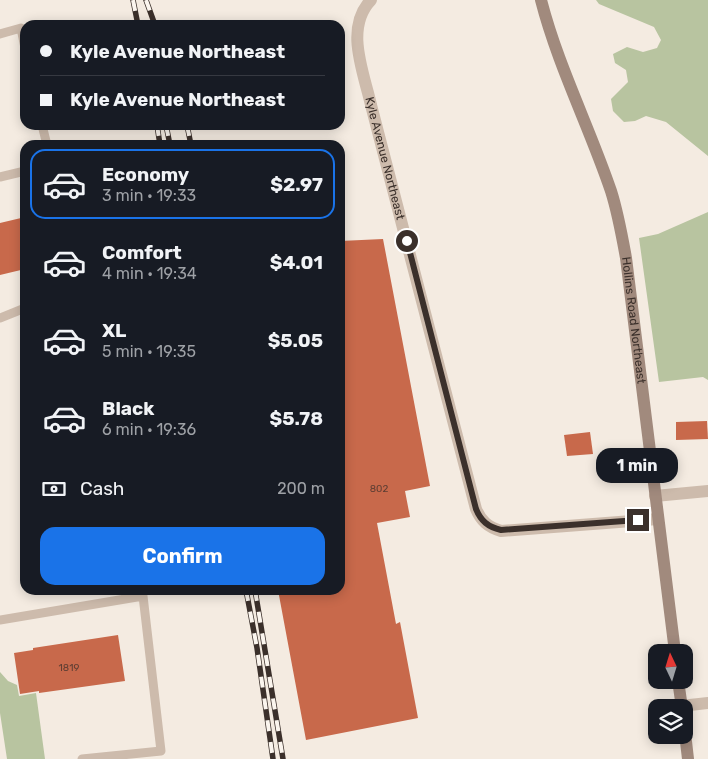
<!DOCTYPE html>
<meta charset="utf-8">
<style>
:root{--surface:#171b24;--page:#20242c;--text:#f1f3f6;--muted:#9ea1a6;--line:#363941;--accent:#1a73e8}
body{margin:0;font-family:Rubik,sans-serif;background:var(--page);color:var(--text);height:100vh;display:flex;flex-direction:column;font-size:19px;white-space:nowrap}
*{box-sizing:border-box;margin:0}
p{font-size:16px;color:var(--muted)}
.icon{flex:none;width:28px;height:28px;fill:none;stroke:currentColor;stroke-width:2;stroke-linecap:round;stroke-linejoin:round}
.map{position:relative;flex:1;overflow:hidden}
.drawer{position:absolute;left:20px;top:140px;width:325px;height:455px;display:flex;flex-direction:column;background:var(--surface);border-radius:15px;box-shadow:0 2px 12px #0003}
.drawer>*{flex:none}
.guide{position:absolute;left:20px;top:20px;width:325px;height:110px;border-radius:15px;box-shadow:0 2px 12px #0003;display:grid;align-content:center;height:110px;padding:0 20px;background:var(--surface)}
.needle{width:32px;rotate:356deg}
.fabs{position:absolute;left:648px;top:644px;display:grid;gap:10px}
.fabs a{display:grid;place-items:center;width:45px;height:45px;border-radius:10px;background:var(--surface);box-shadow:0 2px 12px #0003;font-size:25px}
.end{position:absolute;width:22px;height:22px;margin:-11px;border:6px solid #3b302b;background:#fff;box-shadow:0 0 0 2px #fff}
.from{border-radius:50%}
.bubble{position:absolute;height:35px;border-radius:15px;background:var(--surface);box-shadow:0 2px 12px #0003;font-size:16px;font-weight:700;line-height:35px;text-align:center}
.guide b{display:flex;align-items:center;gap:18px;height:48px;font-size:19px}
.guide b+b{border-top:1px solid var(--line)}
.guide i{width:12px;height:12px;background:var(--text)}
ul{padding:9px 0 0;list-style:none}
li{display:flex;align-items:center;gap:15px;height:70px;margin:0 10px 8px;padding:0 10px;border:2px solid transparent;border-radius:15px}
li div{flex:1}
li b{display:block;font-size:19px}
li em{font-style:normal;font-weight:700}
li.active{border-color:var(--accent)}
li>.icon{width:45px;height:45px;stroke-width:1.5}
.pay{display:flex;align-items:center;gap:12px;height:55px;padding:0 20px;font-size:19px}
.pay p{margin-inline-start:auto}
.button{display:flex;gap:10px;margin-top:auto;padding:10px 20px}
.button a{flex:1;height:58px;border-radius:15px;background:var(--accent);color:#fff;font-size:20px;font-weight:700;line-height:58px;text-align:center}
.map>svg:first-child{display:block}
.green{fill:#b8c4a0}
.building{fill:#c8694b}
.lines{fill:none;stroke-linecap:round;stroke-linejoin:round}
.lane{stroke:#cdbbac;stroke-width:9}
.street{stroke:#cdbbac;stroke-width:12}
.secondary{stroke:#a18a7d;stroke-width:12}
.rail-casing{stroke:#3b302b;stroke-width:5.5}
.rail{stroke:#fbf5ee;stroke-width:4;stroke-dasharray:11;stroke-linecap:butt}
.route{stroke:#3b302b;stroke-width:6}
.labels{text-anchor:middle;stroke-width:4;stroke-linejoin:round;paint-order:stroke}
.number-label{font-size:10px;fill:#5e3e33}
.street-label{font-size:12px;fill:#3b302b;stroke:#fbf5ee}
</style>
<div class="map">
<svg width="708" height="759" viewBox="0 0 708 759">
<rect width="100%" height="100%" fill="#f4ebe1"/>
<g class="green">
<polygon points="596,0 708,0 708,156 666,122 646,116 635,121 624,122 613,111 611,99 628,82 626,70 615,63 613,54 627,47 643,52 657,48 661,40 654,27 599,4"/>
<polygon points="708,212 708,380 703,377 659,382 639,238 658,234"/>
<polygon points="0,672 8,681 17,685 19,696 36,693 45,759 7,759 0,713"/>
</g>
<g class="building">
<polygon points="21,218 25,232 25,269 0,275 0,223"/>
<polygon points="383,239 430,486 405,491 410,517 377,523 396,624 400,622 418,718 306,740 278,590 340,590 340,241"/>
<polygon points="707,421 708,439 676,440 676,422"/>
<polygon points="590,432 593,454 567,456 564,435"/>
<polygon points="118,635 125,681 39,693 39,691 20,694 14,653 33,650 33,648"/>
</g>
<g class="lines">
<g class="lane">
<polyline points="0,34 21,28 25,48"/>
<polyline points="42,125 47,145"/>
<polyline points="0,177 25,171"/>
<polyline points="0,318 25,308"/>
<polyline points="0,620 143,596 161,751 82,759"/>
</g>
<g class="street">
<path id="s1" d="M371,0C344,28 364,73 371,105L476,509C481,521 488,527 501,531L658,519"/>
<polyline points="655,496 708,491"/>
<polyline points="681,706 708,703"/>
</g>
<g class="secondary">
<path id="s2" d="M541,0C558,66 589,126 611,191C618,213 622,236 626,258L675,652"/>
<polyline points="678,680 682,708"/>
<polyline points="684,724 688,759"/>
</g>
<defs>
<g id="rail">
<polyline points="133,0 138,25"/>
<polyline points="146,0 155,25"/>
<polyline points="157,125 160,145"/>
<polyline points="166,125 170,145"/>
<polyline points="187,125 191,145"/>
<polyline points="246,590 257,648 273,759"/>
<polyline points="255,590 283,759"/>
</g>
</defs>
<use href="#rail" class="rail-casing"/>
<use href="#rail" class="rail"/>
</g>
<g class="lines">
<path class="route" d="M407,241L476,509C481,521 488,527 501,530L638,520"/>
</g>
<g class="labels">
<g class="number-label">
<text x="379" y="492">802</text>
<text x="69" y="671">1819</text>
</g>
<g class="street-label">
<text dy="4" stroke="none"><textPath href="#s1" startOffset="165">Kyle Avenue Northeast</textPath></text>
<text dy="4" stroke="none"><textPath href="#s2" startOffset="335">Hollins Road Northeast</textPath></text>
</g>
</g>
</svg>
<div class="fabs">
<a><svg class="needle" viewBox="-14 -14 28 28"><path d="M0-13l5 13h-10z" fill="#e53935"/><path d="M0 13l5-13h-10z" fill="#9ea1a6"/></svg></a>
<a><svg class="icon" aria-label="layers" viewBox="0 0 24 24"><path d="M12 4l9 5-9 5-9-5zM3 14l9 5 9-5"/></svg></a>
</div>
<i class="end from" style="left:407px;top:241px"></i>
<i class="end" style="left:638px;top:520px"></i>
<div class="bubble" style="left:596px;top:448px;width:82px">1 min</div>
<div class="guide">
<b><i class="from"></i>Kyle Avenue Northeast</b>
<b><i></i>Kyle Avenue Northeast</b>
</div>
<section class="drawer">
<ul>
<li class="active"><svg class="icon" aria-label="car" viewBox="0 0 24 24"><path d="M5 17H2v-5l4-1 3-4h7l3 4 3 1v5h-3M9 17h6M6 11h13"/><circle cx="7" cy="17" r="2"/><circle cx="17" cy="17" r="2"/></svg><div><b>Economy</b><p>3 min · 19:33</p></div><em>$2.97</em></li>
<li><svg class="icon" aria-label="car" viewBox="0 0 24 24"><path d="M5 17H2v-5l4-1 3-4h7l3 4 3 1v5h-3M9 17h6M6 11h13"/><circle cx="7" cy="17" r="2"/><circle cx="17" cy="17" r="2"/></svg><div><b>Comfort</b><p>4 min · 19:34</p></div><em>$4.01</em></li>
<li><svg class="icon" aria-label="car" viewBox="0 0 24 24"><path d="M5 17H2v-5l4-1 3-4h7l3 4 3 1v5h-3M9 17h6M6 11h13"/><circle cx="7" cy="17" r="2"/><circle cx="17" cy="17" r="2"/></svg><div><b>XL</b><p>5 min · 19:35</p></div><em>$5.05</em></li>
<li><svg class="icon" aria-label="car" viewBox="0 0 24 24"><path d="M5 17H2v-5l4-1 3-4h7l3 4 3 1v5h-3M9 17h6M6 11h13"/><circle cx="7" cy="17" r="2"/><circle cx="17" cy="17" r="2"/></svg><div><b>Black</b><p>6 min · 19:36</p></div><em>$5.78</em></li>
</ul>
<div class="pay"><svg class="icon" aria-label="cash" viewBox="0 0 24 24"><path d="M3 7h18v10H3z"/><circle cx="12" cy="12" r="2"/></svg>Cash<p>200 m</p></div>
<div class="button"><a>Confirm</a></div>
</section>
</div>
